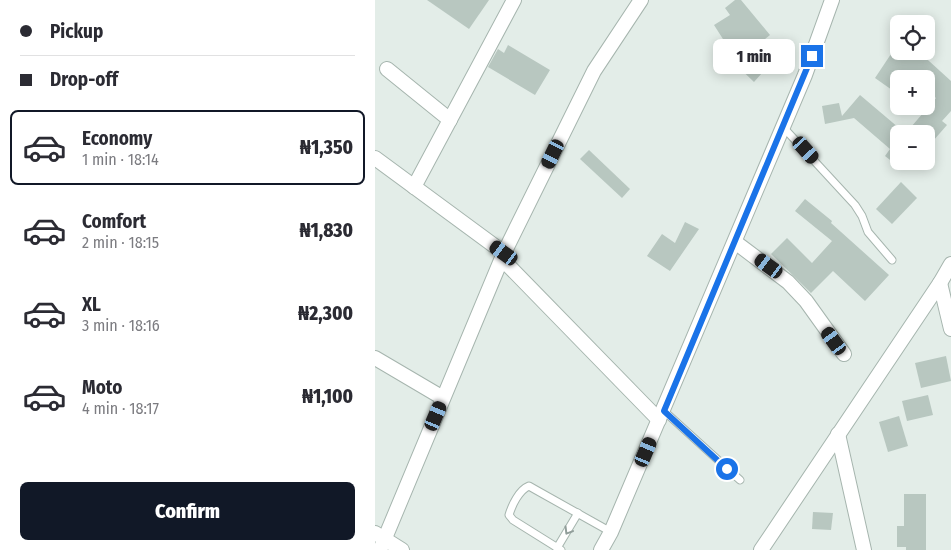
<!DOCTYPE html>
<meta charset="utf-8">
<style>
:root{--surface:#fff;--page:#f2f2f3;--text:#2b2b33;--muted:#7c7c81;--line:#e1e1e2;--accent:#111827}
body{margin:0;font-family:"Fira Sans Condensed",sans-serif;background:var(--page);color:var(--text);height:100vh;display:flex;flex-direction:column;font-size:19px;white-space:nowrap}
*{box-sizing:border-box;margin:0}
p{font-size:16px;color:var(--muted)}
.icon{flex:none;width:28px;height:28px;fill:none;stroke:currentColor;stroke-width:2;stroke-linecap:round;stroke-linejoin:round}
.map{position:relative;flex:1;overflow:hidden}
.side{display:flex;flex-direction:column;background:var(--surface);width:375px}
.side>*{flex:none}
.guide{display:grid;align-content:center;height:110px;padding:0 20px;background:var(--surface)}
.buttons{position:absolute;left:515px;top:15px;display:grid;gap:10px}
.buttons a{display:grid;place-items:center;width:45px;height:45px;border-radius:8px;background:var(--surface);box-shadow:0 2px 12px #0003;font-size:25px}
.end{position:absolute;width:22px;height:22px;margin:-11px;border:6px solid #1a73e8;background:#fff;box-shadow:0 0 0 2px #fff}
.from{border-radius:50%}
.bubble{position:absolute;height:35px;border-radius:8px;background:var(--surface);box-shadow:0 2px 12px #0003;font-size:16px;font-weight:800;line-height:35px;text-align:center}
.car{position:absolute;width:15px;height:30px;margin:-15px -8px;border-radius:6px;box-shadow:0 0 4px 1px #0007;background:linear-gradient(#222 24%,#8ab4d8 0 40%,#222 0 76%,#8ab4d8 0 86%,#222 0)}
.guide b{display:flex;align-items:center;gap:18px;height:48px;font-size:19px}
.guide b+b{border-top:1px solid var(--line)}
.guide i{width:12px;height:12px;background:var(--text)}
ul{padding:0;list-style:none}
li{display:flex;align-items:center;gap:15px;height:75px;margin:0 10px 8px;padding:0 10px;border:2px solid transparent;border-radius:8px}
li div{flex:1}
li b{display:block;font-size:19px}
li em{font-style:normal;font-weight:800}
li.active{border-color:var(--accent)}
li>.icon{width:45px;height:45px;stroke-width:1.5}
.action{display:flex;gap:10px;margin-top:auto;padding:10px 20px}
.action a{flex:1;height:58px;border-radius:8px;background:var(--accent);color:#fff;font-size:20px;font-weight:800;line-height:58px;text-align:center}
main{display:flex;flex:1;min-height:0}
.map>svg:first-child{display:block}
.building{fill:#b8c7c0}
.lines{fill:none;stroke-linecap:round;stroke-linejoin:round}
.service-casing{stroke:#a6b5ae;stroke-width:9}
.minor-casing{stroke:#a6b5ae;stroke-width:16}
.service{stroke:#fff;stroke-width:7}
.minor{stroke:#fff;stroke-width:14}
.oneway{stroke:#919e9a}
.route{stroke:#1a73e8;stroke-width:6}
</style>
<main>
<section class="side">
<div class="guide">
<b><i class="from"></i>Pickup</b>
<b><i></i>Drop-off</b>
</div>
<ul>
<li class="active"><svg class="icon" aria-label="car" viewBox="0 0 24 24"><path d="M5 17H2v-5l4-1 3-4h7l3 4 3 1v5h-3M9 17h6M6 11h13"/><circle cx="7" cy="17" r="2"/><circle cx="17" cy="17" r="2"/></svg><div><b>Economy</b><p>1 min · 18:14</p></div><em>₦1,350</em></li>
<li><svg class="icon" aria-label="car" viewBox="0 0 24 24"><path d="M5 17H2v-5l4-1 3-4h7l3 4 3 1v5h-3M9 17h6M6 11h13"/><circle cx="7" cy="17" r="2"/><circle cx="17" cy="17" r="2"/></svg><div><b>Comfort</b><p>2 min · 18:15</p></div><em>₦1,830</em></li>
<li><svg class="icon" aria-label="car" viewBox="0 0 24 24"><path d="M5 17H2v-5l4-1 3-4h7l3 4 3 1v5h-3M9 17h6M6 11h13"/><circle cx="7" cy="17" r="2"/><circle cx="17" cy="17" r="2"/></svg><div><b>XL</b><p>3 min · 18:16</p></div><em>₦2,300</em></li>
<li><svg class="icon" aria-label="car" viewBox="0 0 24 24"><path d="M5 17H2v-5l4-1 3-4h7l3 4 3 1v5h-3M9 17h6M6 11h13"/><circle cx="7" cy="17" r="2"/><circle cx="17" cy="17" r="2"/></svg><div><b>Moto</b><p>4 min · 18:17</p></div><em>₦1,100</em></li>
</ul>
<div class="action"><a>Confirm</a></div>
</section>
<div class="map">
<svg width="576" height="550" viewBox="0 0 576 550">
<rect width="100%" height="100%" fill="#e3ede8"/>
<g class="building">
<polygon points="52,0 114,0 94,29"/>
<polygon points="360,0 366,0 395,35 369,56 387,73 379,82 351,55 355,50 339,25 355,15 350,8"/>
<polygon points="133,45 175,70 160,95 113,67 123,49 129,53"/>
<polygon points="518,51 543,51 576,81 576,111 567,121 572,125 551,149 551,134 530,134 561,98 551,89 551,79 540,79 530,70 517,90 500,78"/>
<polygon points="485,95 524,128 524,167 510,156 515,149 479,118 450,124 447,106 464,103 467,116"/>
<polygon points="214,150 255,189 247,198 205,159"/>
<polygon points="526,182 542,198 517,224 501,209"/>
<polygon points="430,199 457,221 456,223 514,275 490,301 458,271 436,293 396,254 412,238 437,263 457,241 420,211"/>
<polygon points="310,222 324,229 295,271 272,256 287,234 300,243"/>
<polygon points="571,356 576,381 546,388 540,363"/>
<polygon points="553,395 558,415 532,421 527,401"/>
<polygon points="524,416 533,446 513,452 504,422"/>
<polygon points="529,494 551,494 551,550 531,550 531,547 522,547 522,526 529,526"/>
<polygon points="438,512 458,513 456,530 437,529"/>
</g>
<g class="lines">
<defs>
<g id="service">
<polyline points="408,127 480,205 487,216 493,232 517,260"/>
<polyline points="289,411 365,480"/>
<polyline points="182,548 203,513"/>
<path d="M186,550L138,520L134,515C137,505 144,490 154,486L161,490L236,532"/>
</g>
<g id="minor">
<polyline points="12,69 75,120"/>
<polyline points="0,158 129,253"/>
<polyline points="39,187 139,0"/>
<polyline points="360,242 413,282 431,301 469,354"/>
<polyline points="127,259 284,420"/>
<polyline points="565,283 576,329"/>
<polyline points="0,358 68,398"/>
<polyline points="463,434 489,550"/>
<polyline points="0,533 27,550"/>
<polyline points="5,550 129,253 219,71 266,0"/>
<polyline points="226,550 236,532 430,75 457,0"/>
<polyline points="386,550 565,283 576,264"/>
</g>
</defs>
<use href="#service" class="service-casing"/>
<use href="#minor" class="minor-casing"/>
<use href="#service" class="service"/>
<use href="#minor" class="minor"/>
</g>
<defs><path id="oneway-chevron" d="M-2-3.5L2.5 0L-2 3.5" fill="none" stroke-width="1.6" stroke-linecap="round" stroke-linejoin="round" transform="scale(1.25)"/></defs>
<use class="oneway" href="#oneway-chevron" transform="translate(193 531) rotate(121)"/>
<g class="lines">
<polyline class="route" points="352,469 289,411 437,56"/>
</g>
</svg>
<div class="buttons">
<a><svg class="icon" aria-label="locate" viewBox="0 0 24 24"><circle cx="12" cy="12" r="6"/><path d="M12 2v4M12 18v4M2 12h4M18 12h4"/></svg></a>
<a>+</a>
<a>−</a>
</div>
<i class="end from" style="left:352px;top:469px"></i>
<i class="end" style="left:437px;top:56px"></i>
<div class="bubble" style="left:338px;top:39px;width:82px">1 min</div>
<i class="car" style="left:431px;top:150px;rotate:138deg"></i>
<i class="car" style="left:178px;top:154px;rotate:206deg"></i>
<i class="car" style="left:129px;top:253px;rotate:306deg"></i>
<i class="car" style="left:394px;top:266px;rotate:306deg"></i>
<i class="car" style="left:459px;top:341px;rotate:324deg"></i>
<i class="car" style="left:61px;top:416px;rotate:23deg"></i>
<i class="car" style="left:271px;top:452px;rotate:23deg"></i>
</div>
</main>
